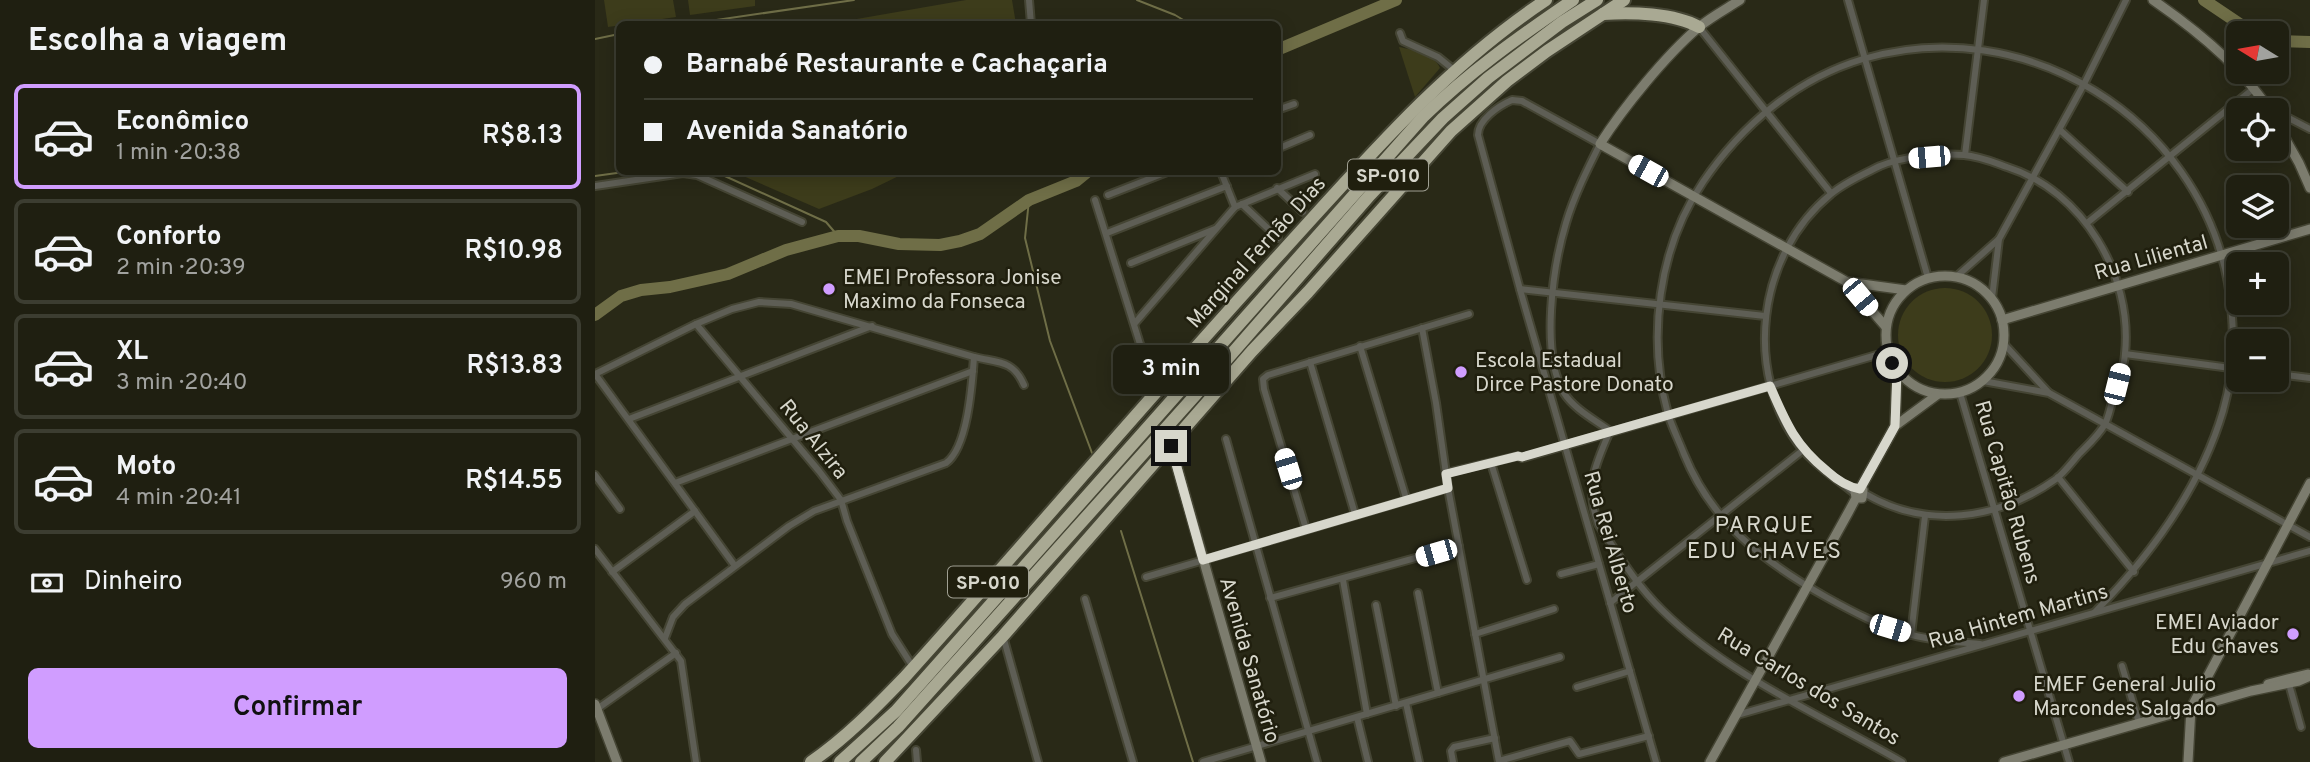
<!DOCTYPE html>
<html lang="pt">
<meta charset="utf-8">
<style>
:root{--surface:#1f1f11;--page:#27271a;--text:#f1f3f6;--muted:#a1a29f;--line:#3c3d31;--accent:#d09dff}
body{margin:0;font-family:Overpass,sans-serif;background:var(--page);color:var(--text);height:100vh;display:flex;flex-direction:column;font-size:26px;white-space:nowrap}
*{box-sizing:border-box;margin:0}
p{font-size:23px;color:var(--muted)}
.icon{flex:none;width:38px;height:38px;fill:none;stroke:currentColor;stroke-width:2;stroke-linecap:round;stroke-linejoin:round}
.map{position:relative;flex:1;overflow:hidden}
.side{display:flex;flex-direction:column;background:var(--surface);width:595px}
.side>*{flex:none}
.banner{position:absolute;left:21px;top:21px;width:665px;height:154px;border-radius:10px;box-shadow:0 4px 18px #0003,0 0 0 2px var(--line);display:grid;align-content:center;height:154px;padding:0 28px;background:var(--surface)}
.needle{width:46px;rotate:281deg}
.controls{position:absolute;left:1631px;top:21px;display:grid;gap:14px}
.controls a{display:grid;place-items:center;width:63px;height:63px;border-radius:10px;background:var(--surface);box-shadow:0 4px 18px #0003,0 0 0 2px var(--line);font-size:35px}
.end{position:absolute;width:32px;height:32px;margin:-16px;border:9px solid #d7d7cc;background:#111;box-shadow:0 0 0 4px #111}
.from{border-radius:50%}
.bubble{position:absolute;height:49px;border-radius:10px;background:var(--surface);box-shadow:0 4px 18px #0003,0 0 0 2px var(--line);font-size:23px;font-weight:600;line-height:49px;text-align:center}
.car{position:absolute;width:21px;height:42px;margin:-21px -10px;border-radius:9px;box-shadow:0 0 5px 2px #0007;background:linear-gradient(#fff 24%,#345 0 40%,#fff 0 76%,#345 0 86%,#fff 0)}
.banner b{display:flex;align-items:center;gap:24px;height:66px;font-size:26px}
.banner b+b{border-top:2px solid var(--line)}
.banner i{width:18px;height:18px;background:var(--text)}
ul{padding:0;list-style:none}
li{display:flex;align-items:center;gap:21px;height:105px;margin:0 14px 10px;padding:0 14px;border:4px solid var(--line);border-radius:10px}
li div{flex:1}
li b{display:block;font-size:26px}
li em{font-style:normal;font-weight:600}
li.active{border-color:var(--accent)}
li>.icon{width:63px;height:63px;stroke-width:1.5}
h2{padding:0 28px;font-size:32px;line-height:84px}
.pay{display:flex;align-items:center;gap:18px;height:77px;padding:0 28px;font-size:26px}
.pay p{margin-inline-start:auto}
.action{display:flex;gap:14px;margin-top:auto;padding:14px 28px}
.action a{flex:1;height:80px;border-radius:10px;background:var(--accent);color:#111;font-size:28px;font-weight:600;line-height:80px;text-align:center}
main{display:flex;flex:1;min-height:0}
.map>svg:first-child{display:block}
.green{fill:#3d3c1b}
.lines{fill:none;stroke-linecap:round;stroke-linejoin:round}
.stream{stroke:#6f6e47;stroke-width:2}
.river{stroke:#6f6e47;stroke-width:12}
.street-casing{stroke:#454534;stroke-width:10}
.secondary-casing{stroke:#454534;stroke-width:12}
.highway-casing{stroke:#454534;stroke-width:16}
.street{stroke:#5e5e55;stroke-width:6}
.secondary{stroke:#7c7c6e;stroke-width:9}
.highway{stroke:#a9a993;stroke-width:12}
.route{stroke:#d7d7cc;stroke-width:9}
.poi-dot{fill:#d09dff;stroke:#201f0e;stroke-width:2.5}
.labels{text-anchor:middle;stroke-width:5;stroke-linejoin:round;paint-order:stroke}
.shield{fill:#201f0e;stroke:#a0a093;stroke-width:2}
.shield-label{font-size:19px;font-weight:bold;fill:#d7d7cc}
.street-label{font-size:21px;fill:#d7d7cc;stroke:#201f0e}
.poi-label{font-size:21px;fill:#d7d7cc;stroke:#201f0e;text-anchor:start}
.neighbourhood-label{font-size:23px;letter-spacing:2px;fill:#d7d7cc;stroke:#201f0e}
</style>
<main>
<section class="side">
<h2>Escolha a viagem</h2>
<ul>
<li class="active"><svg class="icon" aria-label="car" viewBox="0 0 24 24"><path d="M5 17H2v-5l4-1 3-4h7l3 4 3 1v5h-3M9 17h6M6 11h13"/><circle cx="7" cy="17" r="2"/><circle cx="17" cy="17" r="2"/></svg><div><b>Econômico</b><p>1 min · 20:38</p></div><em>R$8.13</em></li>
<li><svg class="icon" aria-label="car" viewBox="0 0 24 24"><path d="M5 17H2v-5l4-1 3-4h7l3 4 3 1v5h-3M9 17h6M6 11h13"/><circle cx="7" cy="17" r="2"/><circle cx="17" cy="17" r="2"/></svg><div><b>Conforto</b><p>2 min · 20:39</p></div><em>R$10.98</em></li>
<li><svg class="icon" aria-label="car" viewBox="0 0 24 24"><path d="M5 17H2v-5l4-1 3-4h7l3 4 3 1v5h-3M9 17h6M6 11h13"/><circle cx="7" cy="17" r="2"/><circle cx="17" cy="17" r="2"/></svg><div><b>XL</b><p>3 min · 20:40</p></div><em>R$13.83</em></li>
<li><svg class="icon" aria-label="car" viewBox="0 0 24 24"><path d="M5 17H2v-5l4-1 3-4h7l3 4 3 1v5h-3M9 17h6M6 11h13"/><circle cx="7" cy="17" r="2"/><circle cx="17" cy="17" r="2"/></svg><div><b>Moto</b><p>4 min · 20:41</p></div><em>R$14.55</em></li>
</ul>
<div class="pay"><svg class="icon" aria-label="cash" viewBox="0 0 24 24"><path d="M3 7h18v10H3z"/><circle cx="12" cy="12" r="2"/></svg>Dinheiro<p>960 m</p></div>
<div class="action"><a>Confirmar</a></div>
</section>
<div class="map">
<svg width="1715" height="762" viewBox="0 0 1715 762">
<rect width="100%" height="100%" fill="#292917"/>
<g class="green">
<polygon points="9,0 78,0 81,17 13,27"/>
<polygon points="93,0 160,0 160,6 95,15"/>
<polygon points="371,0 417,0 421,24 233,24"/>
<path d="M804,47C819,50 839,54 845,68L820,97Z"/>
<polygon points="139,172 312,172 277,189 224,209"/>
<circle cx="1350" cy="335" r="47"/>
</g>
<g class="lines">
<g class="stream">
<polyline points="542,0 580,15 595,24"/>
<polyline points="94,24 259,0"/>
<polyline points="0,39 24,34"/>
<polyline points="121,172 231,222 243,236"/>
<polyline points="0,176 29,172"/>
<polyline points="434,200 430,238 455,341 497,453"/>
<polyline points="526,531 598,762"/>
</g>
<g class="river">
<polyline points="1609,0 1658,33"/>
<polyline points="1682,41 1715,42"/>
<polyline points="682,50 801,0"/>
<polyline points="0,315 26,296 46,290 75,287 133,274 191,250 243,236 264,236 304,244 345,245 365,241 385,234 434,200 481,181 492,172"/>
</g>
<defs>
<g id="street">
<polyline points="434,0 436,24"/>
<polyline points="1253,0 1333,278"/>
<polyline points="1104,27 1236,193"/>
<polyline points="805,33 808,41 843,57 859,70"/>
<polyline points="682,110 699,104"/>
<polyline points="1682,112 1715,129"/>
<polyline points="1465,130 1533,192"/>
<polyline points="682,149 715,135"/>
<polyline points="1370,155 1389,0"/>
<polyline points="0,186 88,173 102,175 207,222"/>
<polyline points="682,188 708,212"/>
<polyline points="513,195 572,172"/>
<polyline points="500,200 560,392"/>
<polyline points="647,204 683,238"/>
<polyline points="640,207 720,174"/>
<polyline points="1492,223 1658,89"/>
<polyline points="512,233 632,186"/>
<polyline points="536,263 620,229"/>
<polyline points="1361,277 1404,239"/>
<polyline points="925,289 1170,316"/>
<polyline points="1397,298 1404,239 1489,84 1531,0"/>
<polyline points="540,323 640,207 626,172"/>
<polyline points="101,324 224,471 246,500 252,521 297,634 318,667"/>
<polyline points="827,328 841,403 853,488 904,762"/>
<polyline points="1409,344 1453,392"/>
<polyline points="765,346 811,498"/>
<polyline points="1530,354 1643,369"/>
<path d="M379,357C404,363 418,360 429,385"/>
<polyline points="715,362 760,514"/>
<path d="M0,374L101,324L137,309L164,302L196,304L379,357C377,384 373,447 351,463L219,511L194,526L90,604L78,617L70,638"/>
<polyline points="0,374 140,566"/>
<polyline points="1682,374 1715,378"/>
<polyline points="1388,381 1454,393 1715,537"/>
<polyline points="1365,393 1474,762"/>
<polyline points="34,419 277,326"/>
<path d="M1015,431C1000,420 979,409 969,393C945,353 958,266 971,223C979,196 992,170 1005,144L927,101L917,100C903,106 883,120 883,135L926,293L1061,762"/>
<path d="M1015,431C1000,465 990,486 1003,524C1023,554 1041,585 1067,610C1134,676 1226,715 1307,762"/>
<polyline points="631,439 722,762"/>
<polyline points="896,463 932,580"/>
<polyline points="851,473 923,456 927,458 1292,352"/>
<polyline points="0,475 25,509"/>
<polyline points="1463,477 1539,572"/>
<polyline points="80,483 378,371"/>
<path d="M1259,493C1242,479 1221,466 1207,449C1147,374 1162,254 1236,194C1250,182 1269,174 1285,166C1306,157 1346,153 1369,155C1384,156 1398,162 1412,167C1488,191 1538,275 1530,354C1529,368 1523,383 1518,397C1516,406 1514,416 1510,424C1504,435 1493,445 1484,454C1477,462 1469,473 1461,479C1403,520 1331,530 1269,493"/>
<polyline points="711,529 669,389 668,379 673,375 874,314"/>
<polyline points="0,549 86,661 101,762"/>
<polyline points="17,572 100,511"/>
<polyline points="966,574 1004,564"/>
<polyline points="551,577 853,488"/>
<polyline points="748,580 772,714"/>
<polyline points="823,593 843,693"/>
<polyline points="675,598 864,546"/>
<polyline points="490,599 538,762"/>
<polyline points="1015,603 1208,450"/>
<polyline points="781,605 801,706"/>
<polyline points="880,634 959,609"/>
<polyline points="1316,635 1330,516"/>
<polyline points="408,636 443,762"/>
<path d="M1385,644C1363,642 1339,641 1317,635C1286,627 1258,612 1231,597C1168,561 1117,523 1089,454C1084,441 1077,427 1073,414C1052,338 1063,248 1108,182C1146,126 1201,79 1268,59C1430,11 1603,118 1633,283C1640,325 1640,370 1628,411C1605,489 1556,555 1500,612"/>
<polyline points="1527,666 1544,723"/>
<polyline points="1694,684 1706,727"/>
<polyline points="982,687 1035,671"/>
<polyline points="811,703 824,762"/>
<polyline points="2,709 81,653"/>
<polyline points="1142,715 1715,551"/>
<polyline points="762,717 773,762"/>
<polyline points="321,750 322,762"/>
<polyline points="904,761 975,741 984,754 1054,736"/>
<polyline points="608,762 965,657"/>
<polyline points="858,762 856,751 859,747 900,738"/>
</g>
<g id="secondary">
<path d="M1145,0C1131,9 1116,17 1104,27C1071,55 1028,108 1005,144L1252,282L1311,290"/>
<path d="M1558,0C1600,29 1647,66 1674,110"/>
<polyline points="1682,124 1704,163 1715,188"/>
<circle cx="1350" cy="335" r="59"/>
<polyline points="1252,282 1291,327"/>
<polyline points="1407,320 1715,229"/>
<polyline points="1300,426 1302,371"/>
<polyline points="576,446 666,762"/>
<polyline points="1265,489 1300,426 1342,395"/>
<polyline points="1673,684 1713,674"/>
<polyline points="0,704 22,762"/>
<polyline points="1115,762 1253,513 1261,498 1260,491 1264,489 1268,490 1267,498 1261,498"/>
<polyline points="1409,762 1656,691 1704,681 1715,676"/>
<polyline points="1593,762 1596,708 1715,483"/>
</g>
<g id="highway">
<path d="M1008,14C1036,12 1079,13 1104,27"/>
<path d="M216,762C251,738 280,708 309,678C435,538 557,394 684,255C767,164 847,69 951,0"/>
<path d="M245,762L301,711L828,117C873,73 925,36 978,0"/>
<polyline points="266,762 303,727 613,381 775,195 848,118 893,78 967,22 1002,0"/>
<polyline points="290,762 408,636 657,351 713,292 856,131 912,81 952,51 1029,0"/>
</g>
</defs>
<use href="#street" class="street-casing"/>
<use href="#secondary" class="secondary-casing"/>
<use href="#highway" class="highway-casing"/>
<use href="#street" class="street"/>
<use href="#secondary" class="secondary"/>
<use href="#highway" class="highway"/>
</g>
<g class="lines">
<path class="route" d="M576,446L608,560L853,488L851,474L923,456L927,457L1175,386C1191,423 1200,445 1232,471C1242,480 1252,487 1265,489L1300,426L1302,371L1297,363"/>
</g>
<g class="poi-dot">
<circle cx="234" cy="289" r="7"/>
<circle cx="866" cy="372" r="7"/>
<circle cx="1698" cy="634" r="7"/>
<circle cx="1424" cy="696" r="7"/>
</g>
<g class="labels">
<g class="shield">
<rect x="753" y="159.5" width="80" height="31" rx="5"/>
<rect x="353" y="566.5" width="80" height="31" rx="5"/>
</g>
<g class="shield-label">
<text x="793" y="182">SP-010</text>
<text x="393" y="589">SP-010</text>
</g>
<g class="street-label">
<text transform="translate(661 252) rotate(-48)" y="7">Marginal Fernão Dias</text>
<text transform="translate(1556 257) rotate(-16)" y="7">Rua Liliental</text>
<text transform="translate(219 439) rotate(51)" y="7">Rua Alzira</text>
<text transform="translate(1413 492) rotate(74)" y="7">Rua Capitão Rubens</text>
<text transform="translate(1016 542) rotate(74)" y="7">Rua Rei Alberto</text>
<text transform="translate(1423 616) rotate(-16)" y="7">Rua Hintem Martins</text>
<text transform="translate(655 660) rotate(74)" y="7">Avenida Sanatório</text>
<text transform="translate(1214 686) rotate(31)" y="7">Rua Carlos dos Santos</text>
</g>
<g class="poi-label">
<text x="248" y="284">EMEI Professora Jonise<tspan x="248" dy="24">Maximo da Fonseca</tspan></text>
<text x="880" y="367">Escola Estadual<tspan x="880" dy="24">Dirce Pastore Donato</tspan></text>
<text x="1684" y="629" text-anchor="end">EMEI Aviador<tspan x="1684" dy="24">Edu Chaves</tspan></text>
<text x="1438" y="691">EMEF General Julio<tspan x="1438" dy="24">Marcondes Salgado</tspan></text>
</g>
<g class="neighbourhood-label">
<text x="1170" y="532">PARQUE<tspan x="1170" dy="26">EDU CHAVES</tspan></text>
</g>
</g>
</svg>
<div class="controls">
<a><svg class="needle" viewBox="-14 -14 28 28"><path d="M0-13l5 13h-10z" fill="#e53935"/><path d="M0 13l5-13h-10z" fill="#a1a29f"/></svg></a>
<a><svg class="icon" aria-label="locate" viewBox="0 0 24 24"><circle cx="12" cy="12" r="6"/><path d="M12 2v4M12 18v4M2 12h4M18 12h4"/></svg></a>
<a><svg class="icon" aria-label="layers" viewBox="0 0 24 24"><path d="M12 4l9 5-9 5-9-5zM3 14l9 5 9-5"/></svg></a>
<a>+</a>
<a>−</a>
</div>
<i class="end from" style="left:1297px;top:363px"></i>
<i class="end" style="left:576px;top:446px"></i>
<div class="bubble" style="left:518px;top:345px;width:116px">3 min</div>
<i class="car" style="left:1334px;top:157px;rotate:265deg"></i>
<i class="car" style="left:1053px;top:171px;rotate:299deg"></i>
<i class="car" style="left:1265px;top:297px;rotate:140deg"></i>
<i class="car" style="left:1522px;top:384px;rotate:14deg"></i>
<i class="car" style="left:693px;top:469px;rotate:343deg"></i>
<i class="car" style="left:841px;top:553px;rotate:254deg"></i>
<i class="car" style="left:1295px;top:628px;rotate:107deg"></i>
<div class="banner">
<b><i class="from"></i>Barnabé Restaurante e Cachaçaria</b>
<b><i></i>Avenida Sanatório</b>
</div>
</div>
</main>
